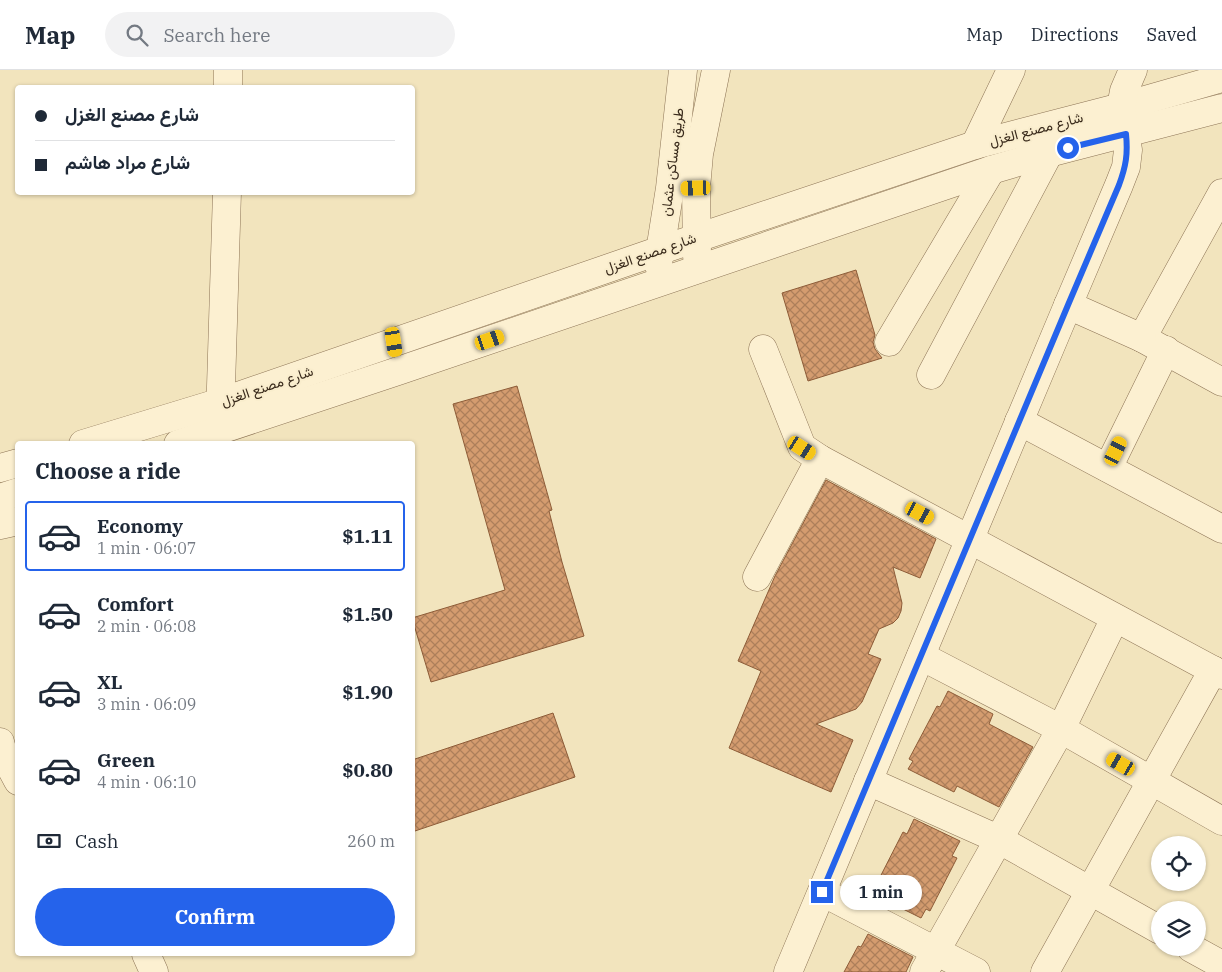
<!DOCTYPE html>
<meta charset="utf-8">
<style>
:root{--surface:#fff;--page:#f2f2f3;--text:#1f2937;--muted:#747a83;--line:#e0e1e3;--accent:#2563eb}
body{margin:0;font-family:"IBM Plex Serif",Vazirmatn,serif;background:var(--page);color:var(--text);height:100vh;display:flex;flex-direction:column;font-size:19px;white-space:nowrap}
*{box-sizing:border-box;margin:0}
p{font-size:16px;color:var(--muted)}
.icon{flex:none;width:28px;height:28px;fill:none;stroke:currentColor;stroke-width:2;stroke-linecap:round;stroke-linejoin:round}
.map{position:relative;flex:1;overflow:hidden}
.sheet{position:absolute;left:15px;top:371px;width:400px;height:515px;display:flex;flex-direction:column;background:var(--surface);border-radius:5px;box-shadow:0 1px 4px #0004}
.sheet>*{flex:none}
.banner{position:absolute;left:15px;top:15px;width:400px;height:110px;border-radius:5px;box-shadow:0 1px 4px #0004;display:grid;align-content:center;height:110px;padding:0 20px;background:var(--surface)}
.tools{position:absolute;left:1151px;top:766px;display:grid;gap:10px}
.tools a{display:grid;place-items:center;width:55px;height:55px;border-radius:50%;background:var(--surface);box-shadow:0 1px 4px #0004;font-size:25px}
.end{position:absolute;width:22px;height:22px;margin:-11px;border:6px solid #2563eb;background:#fff;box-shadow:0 0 0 2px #fff}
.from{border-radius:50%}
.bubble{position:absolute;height:35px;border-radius:18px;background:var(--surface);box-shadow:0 1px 4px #0004;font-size:16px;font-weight:700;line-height:35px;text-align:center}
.car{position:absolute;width:15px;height:30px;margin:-15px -8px;border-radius:6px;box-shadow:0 0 4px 1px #0007;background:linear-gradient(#f5c518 24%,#345 0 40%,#f5c518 0 76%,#345 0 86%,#f5c518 0)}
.banner b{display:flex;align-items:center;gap:18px;height:48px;font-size:19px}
.banner b+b{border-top:1px solid var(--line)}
.banner i{width:12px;height:12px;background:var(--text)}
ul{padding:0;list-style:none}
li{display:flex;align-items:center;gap:15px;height:70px;margin:0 10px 8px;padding:0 10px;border:2px solid transparent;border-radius:5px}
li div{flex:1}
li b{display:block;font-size:19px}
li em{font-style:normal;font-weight:700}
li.current{border-color:var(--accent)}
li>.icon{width:45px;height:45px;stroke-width:1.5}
h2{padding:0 20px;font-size:22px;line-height:60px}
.pay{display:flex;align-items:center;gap:12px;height:55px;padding:0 20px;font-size:19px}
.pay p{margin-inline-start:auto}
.primary-button{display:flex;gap:10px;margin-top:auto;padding:10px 20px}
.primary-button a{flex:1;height:58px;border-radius:30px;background:var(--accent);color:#fff;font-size:20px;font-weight:700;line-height:58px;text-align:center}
header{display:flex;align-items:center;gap:30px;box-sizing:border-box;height:70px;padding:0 25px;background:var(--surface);border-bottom:1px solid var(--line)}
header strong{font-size:24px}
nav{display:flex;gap:28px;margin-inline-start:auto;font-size:18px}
.search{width:350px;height:45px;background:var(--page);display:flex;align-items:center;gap:12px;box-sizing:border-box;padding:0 18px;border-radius:28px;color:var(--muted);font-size:19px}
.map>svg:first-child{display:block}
.building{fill:url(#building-cross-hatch);stroke:#8d5c38}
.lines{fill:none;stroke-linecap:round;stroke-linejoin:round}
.minor-casing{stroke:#8c7355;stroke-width:29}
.minor{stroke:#fcf0d1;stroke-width:28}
.route{stroke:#2563eb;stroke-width:6}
.labels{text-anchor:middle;stroke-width:4;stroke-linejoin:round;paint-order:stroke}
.street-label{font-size:14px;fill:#392a1b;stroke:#f9edcd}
</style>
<header>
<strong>Map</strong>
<div class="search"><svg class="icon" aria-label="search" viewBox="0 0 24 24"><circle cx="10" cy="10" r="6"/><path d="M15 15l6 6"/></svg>Search here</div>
<nav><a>Map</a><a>Directions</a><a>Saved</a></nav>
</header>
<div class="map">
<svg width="1222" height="902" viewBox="0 0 1222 902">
<defs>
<pattern id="building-cross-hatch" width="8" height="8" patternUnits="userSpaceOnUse" patternTransform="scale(1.25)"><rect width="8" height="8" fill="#d49c6f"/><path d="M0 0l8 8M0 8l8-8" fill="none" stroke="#ad7f5a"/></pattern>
</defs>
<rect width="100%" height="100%" fill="#f2e4bd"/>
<g class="building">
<polygon points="856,200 875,265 873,272 875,279 882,288 808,311 782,223"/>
<polygon points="517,316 552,440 549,441 562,492 584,566 431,612 412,548 505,520 453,334"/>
<polygon points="826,410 936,469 920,508 893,497 902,533 901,541 898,548 893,553 879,559 868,584 881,589 862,632 856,639 816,654 853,670 831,722 729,678 761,601 738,591 775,506"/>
<polygon points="948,621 993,644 989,654 1033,677 999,737 957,716 954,722 908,699 913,691 909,689 937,636 940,637"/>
<polygon points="553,643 575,707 412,762 412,690"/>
<polygon points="914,749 960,771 952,786 957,788 930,841 926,839 921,848 875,825 879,817 876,815 903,762 907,764"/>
<polygon points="868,864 913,887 906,902 844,902 858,876 861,877"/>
</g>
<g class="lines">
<defs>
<g id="minor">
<polyline points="228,18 228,0"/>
<polyline points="975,75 1011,0"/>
<polyline points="1222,123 1142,268 1222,312"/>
<polyline points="697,186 696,118 699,84 716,0"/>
<polyline points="658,194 670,118 683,0"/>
<polyline points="1068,235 1142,268"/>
<polyline points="889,272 991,100"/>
<polyline points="763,279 802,377 820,389 1222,605"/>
<polyline points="931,305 1049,83"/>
<polyline points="220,349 227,122"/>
<polyline points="1019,351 1222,459"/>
<polyline points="83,374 221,332 661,180 975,75 1121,37 1222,8"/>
<polyline points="178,374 398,301 991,100 1049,83 1222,38"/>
<polyline points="0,398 18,393"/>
<polyline points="1108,398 1166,280"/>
<polyline points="0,428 18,422"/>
<polyline points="0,455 18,451"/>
<polyline points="757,507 820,389"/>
<polyline points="921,586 1061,659 1222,751"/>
<polyline points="0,672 3,683 18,711"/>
<polyline points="868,711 998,769 1160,860"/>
<polyline points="822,822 976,902"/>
<polyline points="1191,878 1222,895"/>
<polyline points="146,884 154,902"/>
<polyline points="788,902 1068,235 1119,115 1126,97 1128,80 1121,37 1124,21 1133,0"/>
<polyline points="924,902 1061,659 1115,548"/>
<polyline points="1045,902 1213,600"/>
</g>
</defs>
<use href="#minor" class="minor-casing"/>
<use href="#minor" class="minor"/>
</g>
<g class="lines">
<path class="route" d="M822,822L1068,235L1119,115C1126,96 1128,84 1126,64L1068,78"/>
</g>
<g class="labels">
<g class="street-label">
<text transform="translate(1036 59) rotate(-15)" y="5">شارع مصنع الغزل</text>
<text transform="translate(672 92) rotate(-83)" y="5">طريق مساكن عثمان</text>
<text transform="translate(650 183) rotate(-19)" y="5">شارع مصنع الغزل</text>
<text transform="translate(267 316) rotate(-19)" y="5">شارع مصنع الغزل</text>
</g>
</g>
</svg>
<div class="tools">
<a><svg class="icon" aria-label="locate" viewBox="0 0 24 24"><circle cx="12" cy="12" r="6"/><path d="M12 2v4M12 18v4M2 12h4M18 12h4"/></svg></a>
<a><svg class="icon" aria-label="layers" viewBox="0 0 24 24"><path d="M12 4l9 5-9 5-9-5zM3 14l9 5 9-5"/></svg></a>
</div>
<i class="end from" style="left:1068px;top:78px"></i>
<i class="end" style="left:822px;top:822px"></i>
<div class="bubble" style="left:840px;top:805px;width:82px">1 min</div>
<i class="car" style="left:696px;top:118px;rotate:268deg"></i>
<i class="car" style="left:490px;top:270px;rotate:71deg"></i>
<i class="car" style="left:394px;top:272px;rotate:171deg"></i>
<i class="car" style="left:802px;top:378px;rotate:122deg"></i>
<i class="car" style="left:1116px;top:381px;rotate:26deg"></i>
<i class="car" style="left:920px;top:443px;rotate:118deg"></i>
<i class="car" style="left:1121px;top:694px;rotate:300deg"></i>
<div class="banner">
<b><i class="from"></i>شارع مصنع الغزل</b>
<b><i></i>شارع مراد هاشم</b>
</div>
<section class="sheet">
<h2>Choose a ride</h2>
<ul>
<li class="current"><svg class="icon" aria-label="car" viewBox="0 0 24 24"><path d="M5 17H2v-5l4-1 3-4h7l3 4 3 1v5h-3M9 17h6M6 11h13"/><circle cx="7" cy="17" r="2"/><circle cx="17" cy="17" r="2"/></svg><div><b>Economy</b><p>1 min · 06:07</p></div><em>$1.11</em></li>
<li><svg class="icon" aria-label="car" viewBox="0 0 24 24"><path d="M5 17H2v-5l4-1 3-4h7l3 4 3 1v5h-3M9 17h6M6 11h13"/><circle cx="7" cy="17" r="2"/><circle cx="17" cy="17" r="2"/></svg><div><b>Comfort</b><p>2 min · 06:08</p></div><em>$1.50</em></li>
<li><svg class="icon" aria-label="car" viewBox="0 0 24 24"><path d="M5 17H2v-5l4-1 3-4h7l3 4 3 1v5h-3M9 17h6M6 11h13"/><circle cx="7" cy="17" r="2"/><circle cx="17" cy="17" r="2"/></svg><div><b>XL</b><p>3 min · 06:09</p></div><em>$1.90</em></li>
<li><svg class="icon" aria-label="car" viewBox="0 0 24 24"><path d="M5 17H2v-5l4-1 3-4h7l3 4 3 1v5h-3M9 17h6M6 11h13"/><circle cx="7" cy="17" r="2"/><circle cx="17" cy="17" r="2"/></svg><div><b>Green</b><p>4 min · 06:10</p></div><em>$0.80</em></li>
</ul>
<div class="pay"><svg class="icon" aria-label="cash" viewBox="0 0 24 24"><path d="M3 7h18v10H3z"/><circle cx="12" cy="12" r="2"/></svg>Cash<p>260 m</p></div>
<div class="primary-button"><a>Confirm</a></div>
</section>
</div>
